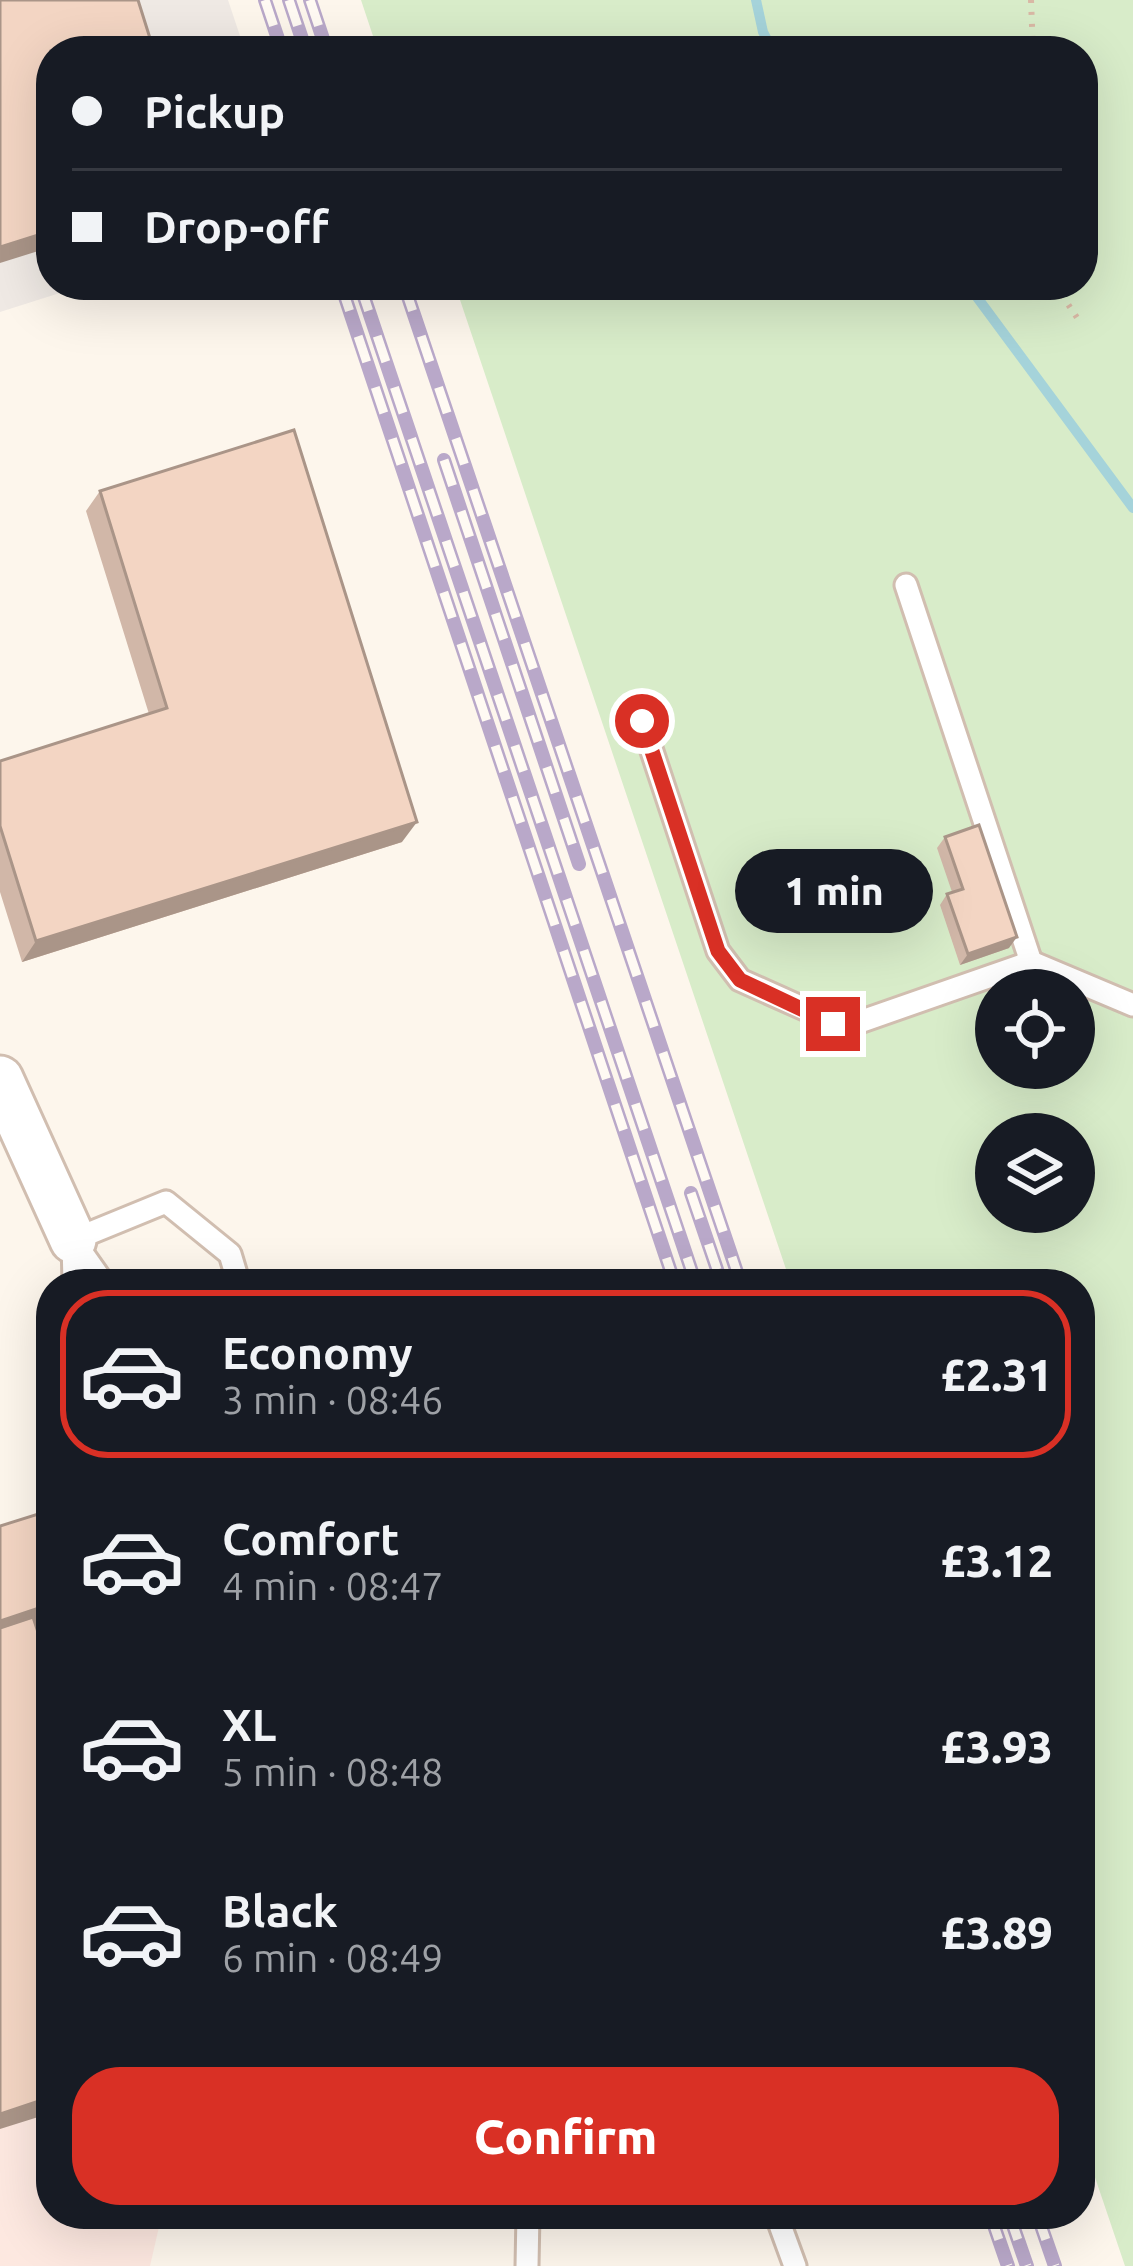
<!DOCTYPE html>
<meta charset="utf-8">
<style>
:root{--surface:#171b24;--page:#242831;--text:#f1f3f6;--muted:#9ea1a6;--line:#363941;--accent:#d93025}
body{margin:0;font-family:Ubuntu,sans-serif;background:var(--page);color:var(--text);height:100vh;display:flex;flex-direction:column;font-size:45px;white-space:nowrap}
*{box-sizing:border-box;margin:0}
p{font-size:39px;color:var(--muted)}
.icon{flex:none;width:66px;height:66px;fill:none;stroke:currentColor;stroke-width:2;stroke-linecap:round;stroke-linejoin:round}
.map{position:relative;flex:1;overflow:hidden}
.sheet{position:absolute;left:36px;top:1269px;width:1059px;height:960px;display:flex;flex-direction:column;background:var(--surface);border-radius:48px;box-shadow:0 12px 48px #0002}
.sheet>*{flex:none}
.top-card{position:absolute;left:36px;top:36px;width:1062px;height:264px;border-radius:48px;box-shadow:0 12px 48px #0002;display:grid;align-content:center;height:264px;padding:0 36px;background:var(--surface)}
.fabs{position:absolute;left:975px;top:969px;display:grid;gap:24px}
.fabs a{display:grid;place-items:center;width:120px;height:120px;border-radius:50%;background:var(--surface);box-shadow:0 12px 48px #0002;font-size:60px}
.end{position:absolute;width:54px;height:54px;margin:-27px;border:15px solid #d93025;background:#fff;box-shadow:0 0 0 6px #fff}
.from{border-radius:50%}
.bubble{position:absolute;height:84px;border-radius:42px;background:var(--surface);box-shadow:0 12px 48px #0002;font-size:39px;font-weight:800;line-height:84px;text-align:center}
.top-card b{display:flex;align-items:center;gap:42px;height:114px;font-size:45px}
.top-card b+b{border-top:3px solid var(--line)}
.top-card i{width:30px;height:30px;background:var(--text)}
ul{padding:21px 0 0;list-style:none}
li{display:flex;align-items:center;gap:36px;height:168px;margin:0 24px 18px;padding:0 12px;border:6px solid transparent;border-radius:48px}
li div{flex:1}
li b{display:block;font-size:45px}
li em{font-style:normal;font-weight:800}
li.current{border-color:var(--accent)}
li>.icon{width:108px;height:108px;stroke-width:1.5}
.primary-button{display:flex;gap:24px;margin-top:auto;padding:24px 36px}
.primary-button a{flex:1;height:138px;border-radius:48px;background:var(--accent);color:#fff;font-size:48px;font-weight:800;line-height:138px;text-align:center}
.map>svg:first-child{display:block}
.commercial{fill:#fde8e0}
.industrial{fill:#efe9e4}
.green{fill:#d8ecc9;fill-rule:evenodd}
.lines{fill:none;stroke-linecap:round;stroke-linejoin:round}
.stream{stroke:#a5d3da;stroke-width:10}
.service-casing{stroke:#d1beb0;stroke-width:27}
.minor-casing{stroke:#d1beb0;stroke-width:51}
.path{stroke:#d9b8a5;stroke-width:6;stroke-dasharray:3 9;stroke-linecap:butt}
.service{stroke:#fff;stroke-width:21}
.minor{stroke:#fff;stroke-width:45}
.rail-casing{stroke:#b9a8c9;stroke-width:14}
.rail{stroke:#fffaf3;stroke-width:9;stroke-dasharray:27;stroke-linecap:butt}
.wall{fill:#d1b7a8}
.shaded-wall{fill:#aa9588}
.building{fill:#f3d5c3;stroke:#aa9588;stroke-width:3}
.route{stroke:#d93025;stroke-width:15}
</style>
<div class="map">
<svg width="1133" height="2266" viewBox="0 0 1133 2266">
<rect width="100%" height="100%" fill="#fdf6ec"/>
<polygon class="commercial" points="0,1641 51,1736 51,2214 162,2214 150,2266 0,2266"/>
<polygon class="industrial" points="0,0 228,0 245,51 51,51 51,285 85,285 0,312"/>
<path class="green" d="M361,0H1133V2266H1125L1080,2133V1284H791L455,285H1083V51H378ZM996,990H1074V1068H996ZM996,1134H1074V1212H996Z"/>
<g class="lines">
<g class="stream">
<polyline points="756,0 763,32 773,51"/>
<polyline points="968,285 1133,508"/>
</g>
<defs>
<g id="service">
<polyline points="906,585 1031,962"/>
<polyline points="642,721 718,951 740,980 845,1027 1031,962 1133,1005"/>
<polyline points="73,1240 166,1202 230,1254 239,1284"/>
<polyline points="73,1240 104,1284"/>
<polyline points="73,1240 74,1284"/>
<polyline points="776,2214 795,2266"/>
<polyline points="527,2266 528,2214"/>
</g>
<polyline id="minor" points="0,1079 73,1240"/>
</defs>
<use href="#service" class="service-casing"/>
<use href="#minor" class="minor-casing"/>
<g class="path">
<polyline points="1031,0 1033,51"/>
<polyline points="1055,285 1080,322"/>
</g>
<use href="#service" class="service"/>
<use href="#minor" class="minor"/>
<defs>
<g id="rail">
<polyline points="265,0 282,51"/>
<polyline points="289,0 306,51"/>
<polyline points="310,0 327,51"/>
<polyline points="341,285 675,1284"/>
<polyline points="360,285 696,1284"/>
<polyline points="404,285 741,1284"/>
<polyline points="444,460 579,864"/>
<polyline points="691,1193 722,1284"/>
<polyline points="990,2214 1008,2266"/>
<polyline points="1009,2214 1027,2266"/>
<polyline points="1037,2214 1055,2266"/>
</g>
</defs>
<use href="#rail" class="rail-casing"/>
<use href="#rail" class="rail"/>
</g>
<g class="wall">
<polygon points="100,491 402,842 22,962 0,892 0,761 149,714 86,511"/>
<polygon points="945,837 1009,948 960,965 940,905 947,894 952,892 937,848"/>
</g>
<g class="shaded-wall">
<polygon points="51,231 51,247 0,263 0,247"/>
<polygon points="417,822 402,842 22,962 36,941"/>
<polygon points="1017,937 1009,948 960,965 968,954"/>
<polygon points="51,1604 51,1616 0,1633 0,1621"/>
<polygon points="51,2097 51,2113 0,2129 0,2114"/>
</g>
<g class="building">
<polygon points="0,0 138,0 154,51 51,51 51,231 0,247"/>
<polygon points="294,430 417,822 36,941 0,826 0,761 167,708 100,491"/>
<polygon points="979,825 1017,937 968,954 947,894 963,889 945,837"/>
<polygon points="51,1510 51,1604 0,1621 0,1526"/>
<polygon points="33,1617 51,1672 51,2097 0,2114 0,1628"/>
</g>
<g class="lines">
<polyline class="route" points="642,721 718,951 740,980 833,1024"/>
</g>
</svg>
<div class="fabs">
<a><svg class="icon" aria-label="locate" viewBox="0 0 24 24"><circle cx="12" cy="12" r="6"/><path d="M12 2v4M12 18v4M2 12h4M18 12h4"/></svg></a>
<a><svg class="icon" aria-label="layers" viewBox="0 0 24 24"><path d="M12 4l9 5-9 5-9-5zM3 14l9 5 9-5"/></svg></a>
</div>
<i class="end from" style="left:642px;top:721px"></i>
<i class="end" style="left:833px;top:1024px"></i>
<div class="bubble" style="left:735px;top:849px;width:198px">1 min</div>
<div class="top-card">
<b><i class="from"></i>Pickup</b>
<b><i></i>Drop-off</b>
</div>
<section class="sheet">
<ul>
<li class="current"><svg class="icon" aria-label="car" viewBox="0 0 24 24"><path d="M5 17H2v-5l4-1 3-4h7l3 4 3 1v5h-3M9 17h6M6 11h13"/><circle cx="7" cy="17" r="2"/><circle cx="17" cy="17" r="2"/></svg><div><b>Economy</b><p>3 min · 08:46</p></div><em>£2.31</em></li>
<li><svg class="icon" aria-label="car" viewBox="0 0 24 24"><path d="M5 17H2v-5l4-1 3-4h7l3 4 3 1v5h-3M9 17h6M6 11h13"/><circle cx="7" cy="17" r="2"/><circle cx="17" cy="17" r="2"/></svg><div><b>Comfort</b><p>4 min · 08:47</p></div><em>£3.12</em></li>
<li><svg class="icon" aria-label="car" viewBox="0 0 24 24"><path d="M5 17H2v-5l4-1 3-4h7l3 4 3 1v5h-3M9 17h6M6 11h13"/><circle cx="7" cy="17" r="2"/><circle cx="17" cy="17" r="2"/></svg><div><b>XL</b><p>5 min · 08:48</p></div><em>£3.93</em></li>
<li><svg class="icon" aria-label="car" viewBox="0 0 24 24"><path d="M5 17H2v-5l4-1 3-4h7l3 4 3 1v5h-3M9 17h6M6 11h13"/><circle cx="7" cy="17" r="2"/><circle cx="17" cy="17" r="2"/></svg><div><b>Black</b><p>6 min · 08:49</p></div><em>£3.89</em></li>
</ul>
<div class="primary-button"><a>Confirm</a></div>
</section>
</div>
